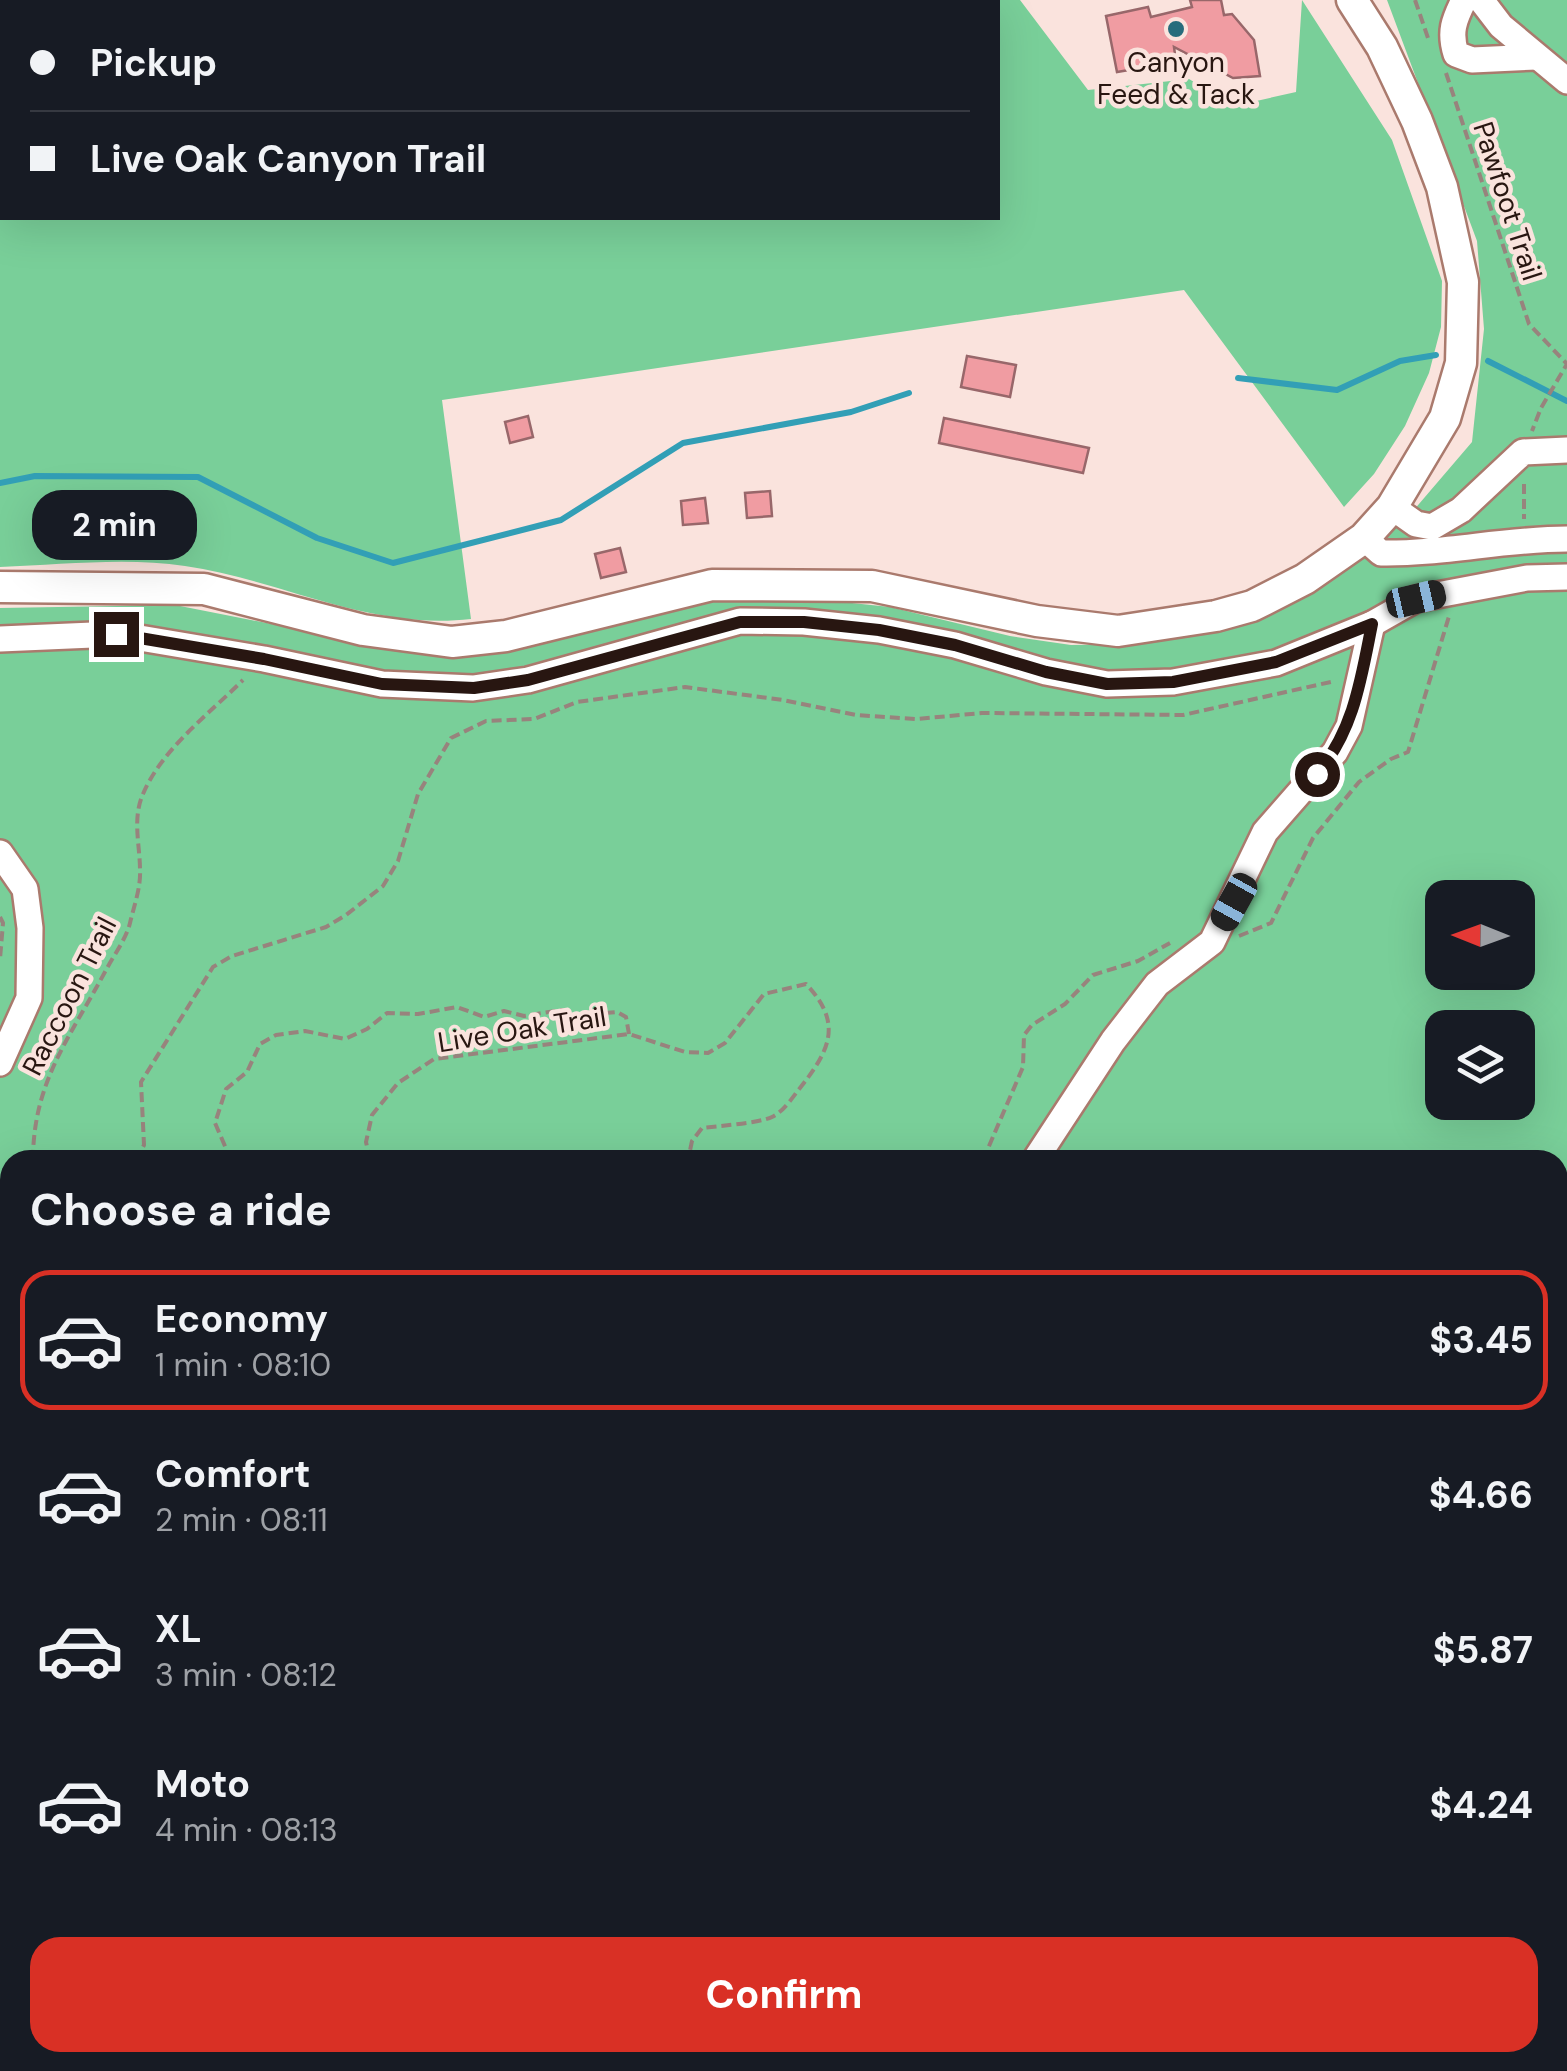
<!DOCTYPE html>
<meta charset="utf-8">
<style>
:root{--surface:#171b24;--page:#20242c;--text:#f1f3f6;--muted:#9ea1a6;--line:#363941;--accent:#d93025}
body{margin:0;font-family:"DM Sans",sans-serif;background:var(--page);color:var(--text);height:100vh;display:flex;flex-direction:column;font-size:38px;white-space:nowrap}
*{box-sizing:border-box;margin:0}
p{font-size:32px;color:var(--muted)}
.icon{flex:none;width:55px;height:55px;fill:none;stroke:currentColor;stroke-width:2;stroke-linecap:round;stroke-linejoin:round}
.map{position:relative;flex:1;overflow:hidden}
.side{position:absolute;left:0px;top:1150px;width:1568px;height:922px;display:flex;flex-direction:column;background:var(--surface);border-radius:30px 30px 0 0;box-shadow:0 10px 40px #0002}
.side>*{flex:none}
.banner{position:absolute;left:0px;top:0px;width:1000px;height:220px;box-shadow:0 10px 40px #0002;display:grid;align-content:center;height:220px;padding:0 30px;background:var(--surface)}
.needle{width:65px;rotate:271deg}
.tools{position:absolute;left:1425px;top:880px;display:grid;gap:20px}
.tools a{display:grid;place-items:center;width:110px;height:110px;border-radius:20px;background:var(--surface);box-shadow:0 10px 40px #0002;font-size:50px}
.end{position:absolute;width:45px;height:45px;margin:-22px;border:12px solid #281611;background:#fff;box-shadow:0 0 0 5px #fff}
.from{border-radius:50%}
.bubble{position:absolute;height:70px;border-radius:30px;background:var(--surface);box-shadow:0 10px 40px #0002;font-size:32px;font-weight:700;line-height:70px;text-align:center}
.car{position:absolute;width:30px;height:60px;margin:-30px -15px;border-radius:12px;box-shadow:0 0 8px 2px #0007;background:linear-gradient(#222 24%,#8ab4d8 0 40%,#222 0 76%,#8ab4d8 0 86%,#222 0)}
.banner b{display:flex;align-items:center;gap:35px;height:95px;font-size:38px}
.banner b+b{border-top:2px solid var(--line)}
.banner i{width:25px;height:25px;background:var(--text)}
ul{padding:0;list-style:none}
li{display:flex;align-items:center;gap:30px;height:140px;margin:0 20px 15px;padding:0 10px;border:5px solid transparent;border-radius:30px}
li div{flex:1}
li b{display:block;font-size:38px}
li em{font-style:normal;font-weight:700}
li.active{border-color:var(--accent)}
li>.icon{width:90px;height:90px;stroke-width:1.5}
h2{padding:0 30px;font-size:45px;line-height:120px}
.button{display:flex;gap:20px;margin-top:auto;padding:20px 30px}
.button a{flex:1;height:115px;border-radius:30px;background:var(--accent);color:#fff;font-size:40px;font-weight:700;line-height:115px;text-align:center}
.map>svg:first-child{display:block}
.grass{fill:#79cf99;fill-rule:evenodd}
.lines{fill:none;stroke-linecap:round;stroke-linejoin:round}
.stream{stroke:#329fb6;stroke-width:6}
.building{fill:#f09ca2;stroke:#98676a;stroke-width:2.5}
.minor-casing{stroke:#aa7a6d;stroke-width:30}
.major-casing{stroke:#aa7a6d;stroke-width:35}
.path{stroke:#98837d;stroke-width:4;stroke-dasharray:10 5;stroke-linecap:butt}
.minor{stroke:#fff;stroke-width:25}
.major{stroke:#fff;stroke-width:30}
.route{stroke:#281611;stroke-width:12}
.poi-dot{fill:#276c7c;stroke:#fae3dd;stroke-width:4}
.labels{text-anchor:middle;stroke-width:9;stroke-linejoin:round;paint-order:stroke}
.poi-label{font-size:28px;fill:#281611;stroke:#fae3dd}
.street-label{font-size:28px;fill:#281611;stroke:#fae3dd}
</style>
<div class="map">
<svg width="1567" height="2071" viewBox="0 0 1567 2071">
<rect width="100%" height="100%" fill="#fae3dd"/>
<g class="grass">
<path d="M0,0H1020L1088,90L1189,79L1234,106L1296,92L1302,0L1392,140L1442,281L1441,327L1429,373L1405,426L1374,474L1344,507L1184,290L442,400L471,619C370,631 282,580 185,566C125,557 60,565 0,567ZM2,2H998V218H2Z"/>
<path d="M1387,0H1567V2071H0V608L175,605L394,648L700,597L814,599L890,607L1010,636L1071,645L1142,644L1215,631L1335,576L1407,518L1472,442L1484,329L1477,241ZM1442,898H1518V972H1442ZM1442,1028H1518V1102H1442ZM10,1160H1558V2062H10Z"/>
</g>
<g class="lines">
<g class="stream">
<polyline points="1488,361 1567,401"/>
<polyline points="1238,378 1337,390 1400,361 1436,355"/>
<polyline points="0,483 35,476 198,477 317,538 393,563 561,520 683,443 851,412 909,393"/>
</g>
</g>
<g class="building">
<polygon points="1190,0 1221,0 1224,15 1232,14 1254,40 1260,76 1233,78 1174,47 1176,62 1117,72 1106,16 1148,7 1151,17 1192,7"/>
<polygon points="967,356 1016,365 1010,397 961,387"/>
<polygon points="528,416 533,437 510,443 505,422"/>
<polygon points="944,418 1089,448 1083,473 939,443"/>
<polygon points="770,491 772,516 747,518 745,493"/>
<polygon points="705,498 708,523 683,525 681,501"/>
<polygon points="620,548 626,572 601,578 595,554"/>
</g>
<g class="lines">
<defs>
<g id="minor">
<path d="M1464,0C1454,20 1449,32 1456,54L1472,60L1536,57"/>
<polyline points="1481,0 1501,26 1567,81"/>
<polyline points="1392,507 1416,524 1432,527 1461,510 1523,452 1567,450"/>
<path d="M1364,538L1381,553C1443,554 1504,539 1567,539"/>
<polyline points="0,639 116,634 264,659 382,684 473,688 528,680 740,621 804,622 879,630 955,645 1046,672 1107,684 1173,682 1276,663 1372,624 1416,599 1527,578 1567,577"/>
<polyline points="0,853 25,889 30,928 29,998 0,1063"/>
<polyline points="1035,1160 1113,1041 1157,984 1212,942 1265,832 1335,752 1349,726 1372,624"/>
</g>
<polyline id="major" points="0,587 204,589 363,630 452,642 506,636 712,585 872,586 1037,621 1118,631 1216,616 1252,606 1305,579 1364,538 1392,507 1445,418 1461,363 1463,282 1442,187 1417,121 1382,47 1352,0"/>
</defs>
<use href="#minor" class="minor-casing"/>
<use href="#major" class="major-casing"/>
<g class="path">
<polyline points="1415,0 1428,38"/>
<polyline points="1446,73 1529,324 1567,364 1541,408 1532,431"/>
<polyline points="1524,484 1524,519"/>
<polyline points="0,917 3,923 0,959"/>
<polyline points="1239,936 1271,923 1313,838 1359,782 1391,759 1408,752 1450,613"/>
<path d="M33,1160C33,1081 71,1036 106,970C114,955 126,939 130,923C134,906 141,887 140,870C140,845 132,819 143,794C162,749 209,714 243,680"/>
<polyline points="136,1160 144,1145 141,1082 213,967 232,956 326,927 346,915 383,886 398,861 418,794 451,738 486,721 534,719 577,702 685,687 783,700 856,715 916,719 982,713 1183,715 1335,681"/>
<polyline points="231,1160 215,1123 226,1089 247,1072 260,1044 276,1035 305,1031 345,1039 367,1029 387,1013 418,1014 457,1007 484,1017 504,1011 524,1016 561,1010 581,1015 617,1012 626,1017 629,1034"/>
<path d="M370,1160L366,1142L372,1115L398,1083L434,1059L629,1034L685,1052L708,1053L725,1043L764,994L806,984C844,1024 829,1051 800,1088C792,1098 784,1111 772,1117C760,1123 718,1126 702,1128L692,1141L688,1160"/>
<polyline points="983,1160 1023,1067 1024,1035 1032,1025 1065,1004 1093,975 1138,961 1170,943"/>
<polyline points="0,1224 10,1227"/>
<polyline points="1558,1278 1567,1283"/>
<polyline points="0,1309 10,1288"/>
<polyline points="1558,1458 1567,1464"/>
<polyline points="1558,1570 1567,1576"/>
<polyline points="1558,1838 1567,1834"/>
<polyline points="255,2062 256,2071"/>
<polyline points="1366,2071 1378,2062"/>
</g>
<use href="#minor" class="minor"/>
<use href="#major" class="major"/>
</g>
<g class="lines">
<path class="route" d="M116,634L264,659L382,684L474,688L528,680L740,622H804L879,630L955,645L1046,672L1107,684L1173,682L1276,662L1372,624C1361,679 1354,730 1317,774"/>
</g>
<circle class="poi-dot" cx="1176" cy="29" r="10"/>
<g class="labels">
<g class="poi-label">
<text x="1176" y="72">Canyon<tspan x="1176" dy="32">Feed &amp; Tack</tspan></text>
</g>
<g class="street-label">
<text transform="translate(1508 201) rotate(72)" y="10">Pawfoot Trail</text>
<text transform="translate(69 996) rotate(-63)" y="10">Raccoon Trail</text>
<text transform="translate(522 1029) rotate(-9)" y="10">Live Oak Trail</text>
</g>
</g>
</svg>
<div class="tools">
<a><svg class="needle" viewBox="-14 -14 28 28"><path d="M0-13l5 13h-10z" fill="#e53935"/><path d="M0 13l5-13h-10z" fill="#9ea1a6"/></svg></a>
<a><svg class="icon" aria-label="layers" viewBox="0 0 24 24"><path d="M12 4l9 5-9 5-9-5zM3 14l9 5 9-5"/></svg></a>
</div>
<i class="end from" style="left:1317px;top:774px"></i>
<i class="end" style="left:116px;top:634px"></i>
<div class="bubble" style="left:32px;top:490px;width:165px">2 min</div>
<i class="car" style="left:1416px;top:599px;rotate:77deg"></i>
<i class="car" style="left:1234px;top:902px;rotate:209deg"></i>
<div class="banner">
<b><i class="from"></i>Pickup</b>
<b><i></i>Live Oak Canyon Trail</b>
</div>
<section class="side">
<h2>Choose a ride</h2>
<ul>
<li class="active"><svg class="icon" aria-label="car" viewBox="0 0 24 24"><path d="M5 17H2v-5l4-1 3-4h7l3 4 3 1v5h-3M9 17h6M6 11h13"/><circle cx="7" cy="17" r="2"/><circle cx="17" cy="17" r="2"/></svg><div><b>Economy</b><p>1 min · 08:10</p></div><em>$3.45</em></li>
<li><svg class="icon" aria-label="car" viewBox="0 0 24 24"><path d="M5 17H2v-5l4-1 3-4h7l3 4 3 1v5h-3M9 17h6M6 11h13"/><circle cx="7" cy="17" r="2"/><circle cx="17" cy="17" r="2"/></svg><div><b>Comfort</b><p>2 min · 08:11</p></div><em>$4.66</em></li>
<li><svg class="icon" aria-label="car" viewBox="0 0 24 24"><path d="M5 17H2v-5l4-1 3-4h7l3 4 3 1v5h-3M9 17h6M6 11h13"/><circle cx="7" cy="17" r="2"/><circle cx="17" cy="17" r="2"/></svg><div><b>XL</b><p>3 min · 08:12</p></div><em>$5.87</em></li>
<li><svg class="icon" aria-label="car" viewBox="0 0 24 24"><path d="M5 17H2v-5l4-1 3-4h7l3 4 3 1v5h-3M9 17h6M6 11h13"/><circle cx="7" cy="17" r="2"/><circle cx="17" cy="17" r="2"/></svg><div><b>Moto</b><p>4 min · 08:13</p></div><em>$4.24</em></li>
</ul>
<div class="button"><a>Confirm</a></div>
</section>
</div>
